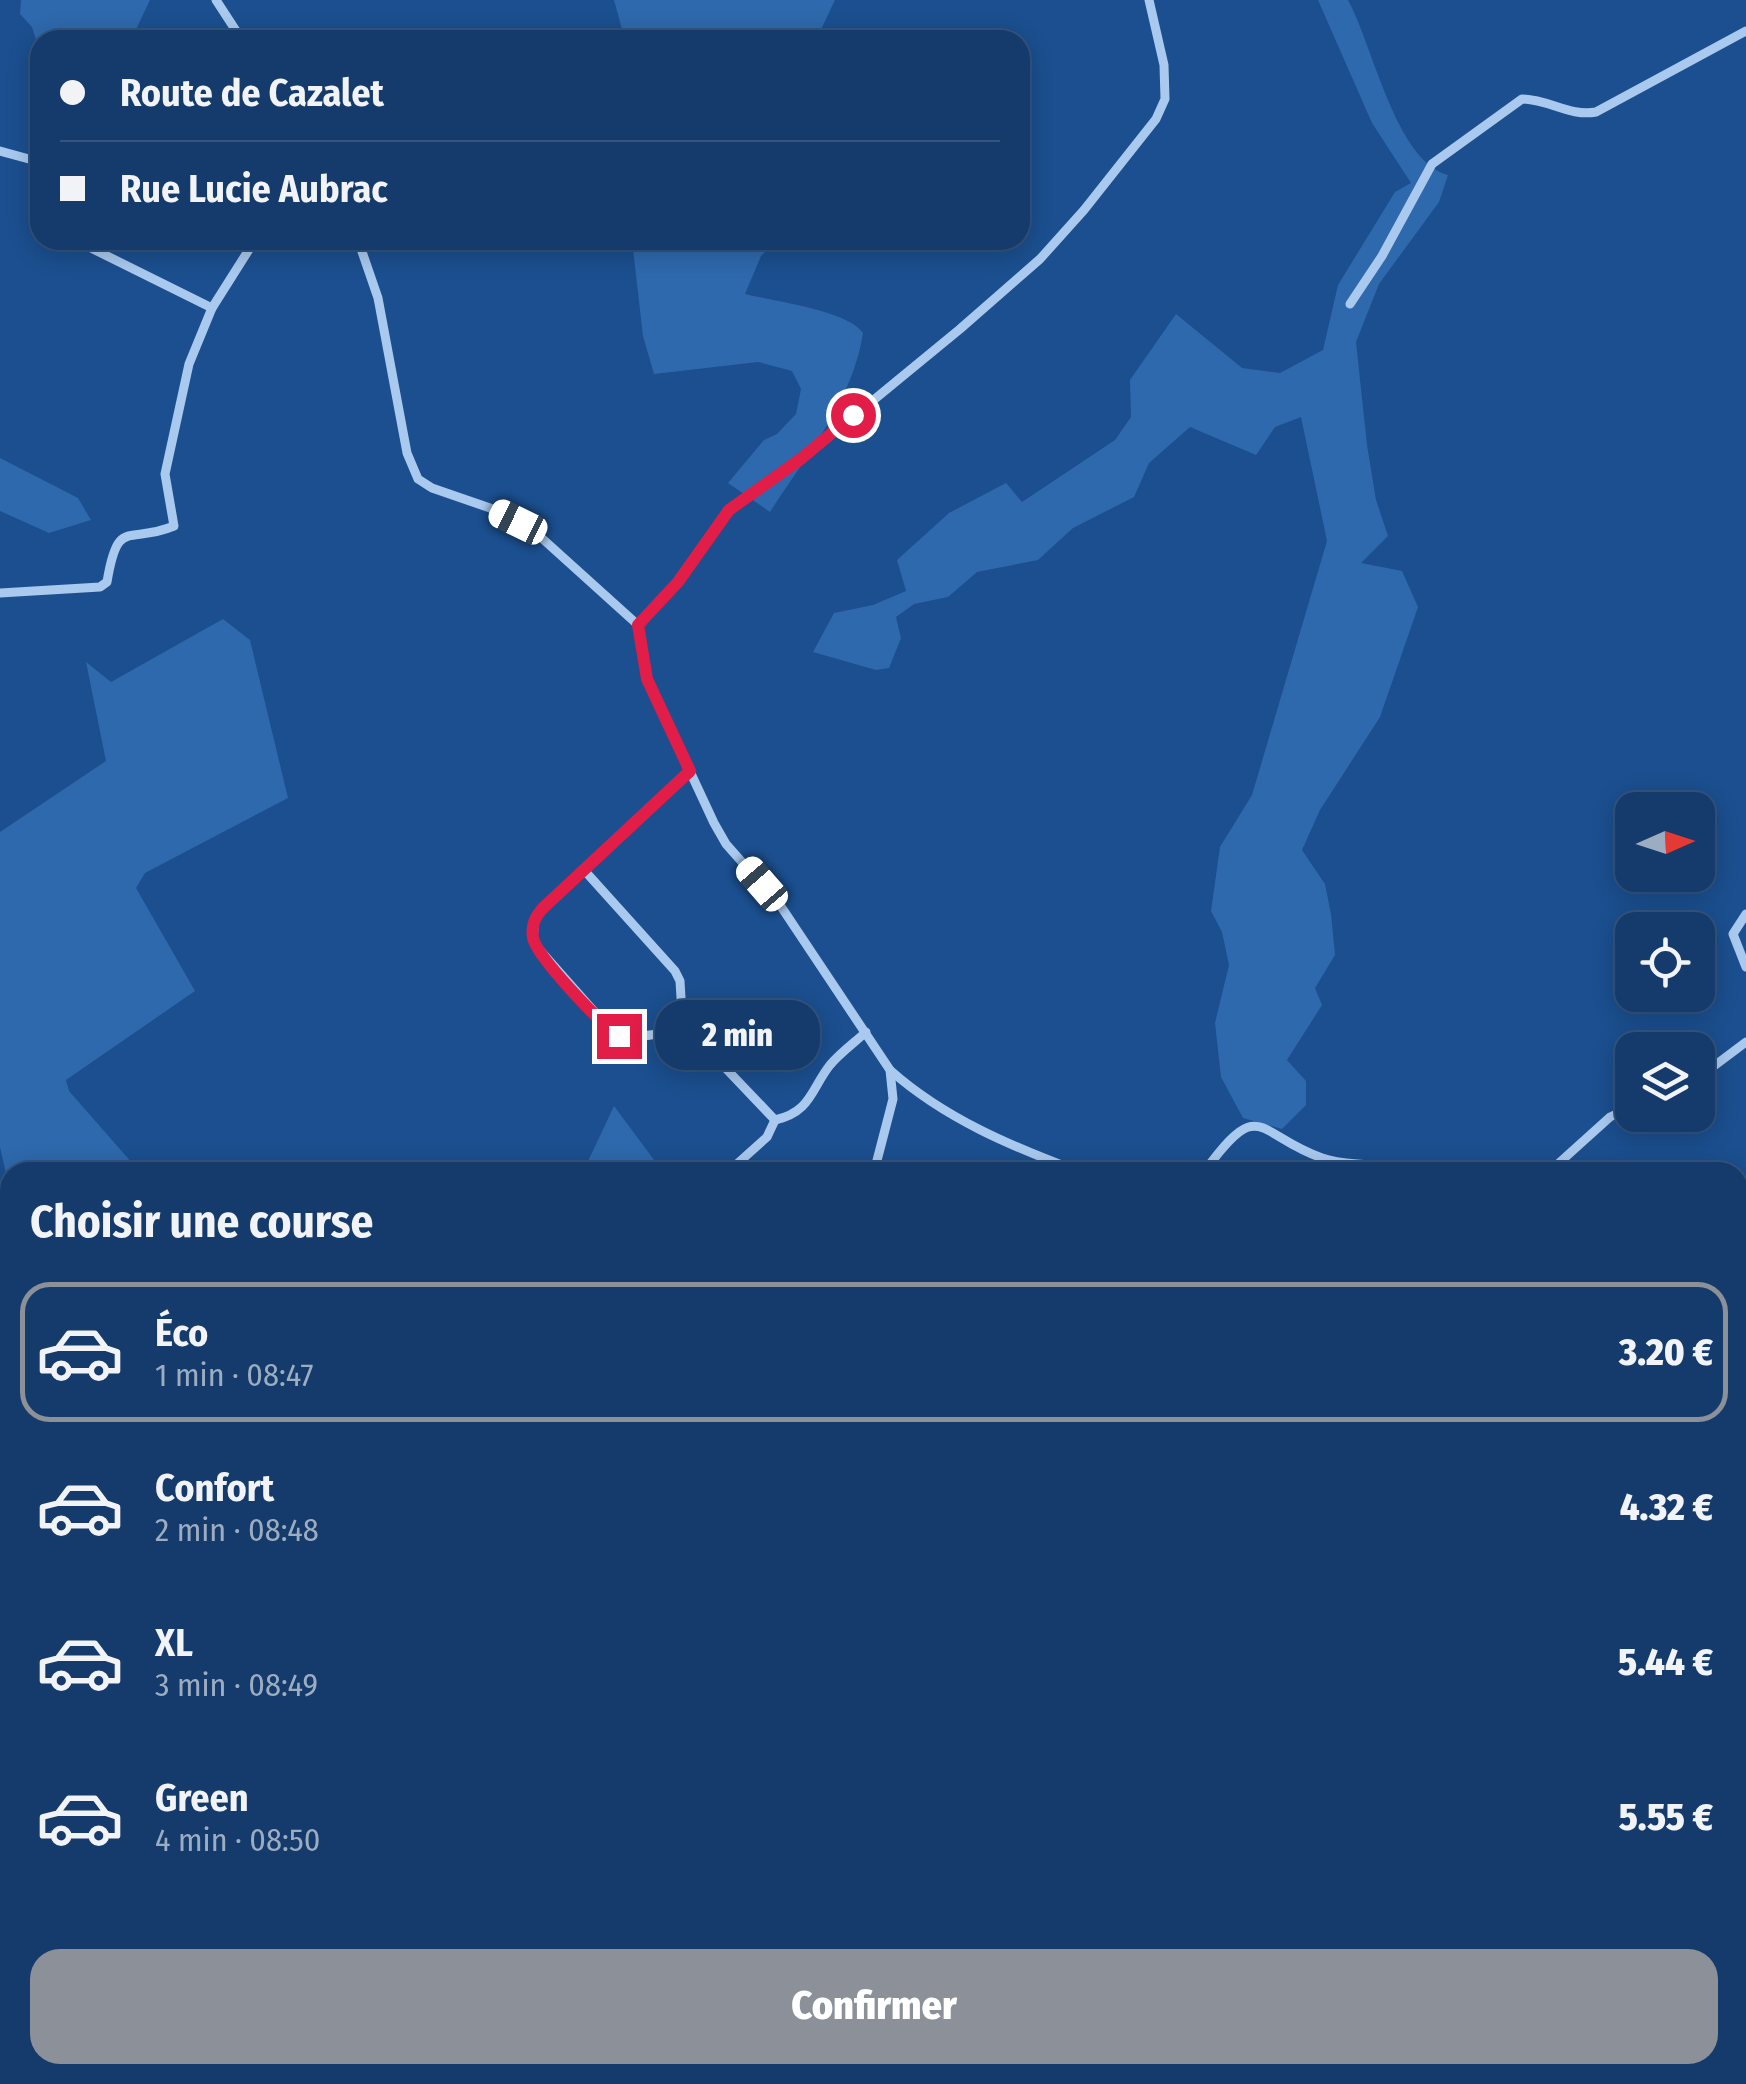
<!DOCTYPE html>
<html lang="fr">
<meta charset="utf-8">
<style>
:root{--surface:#143b6b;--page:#214673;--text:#f1f3f6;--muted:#9dadc1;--line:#33557e;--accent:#8c9099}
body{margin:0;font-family:"Fira Sans Condensed",sans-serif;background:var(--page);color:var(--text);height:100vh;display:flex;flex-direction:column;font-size:38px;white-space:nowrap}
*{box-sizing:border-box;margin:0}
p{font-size:32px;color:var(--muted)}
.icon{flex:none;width:55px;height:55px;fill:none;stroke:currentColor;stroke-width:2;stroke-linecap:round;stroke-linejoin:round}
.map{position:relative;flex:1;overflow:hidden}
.drawer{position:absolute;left:0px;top:1162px;width:1748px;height:922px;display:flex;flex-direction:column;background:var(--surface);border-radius:30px 30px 0 0;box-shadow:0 5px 25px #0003,0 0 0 2px var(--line)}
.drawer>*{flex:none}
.guide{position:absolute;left:30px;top:30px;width:1000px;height:220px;border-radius:30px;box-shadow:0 5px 25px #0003,0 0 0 2px var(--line);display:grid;align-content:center;height:220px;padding:0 30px;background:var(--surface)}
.needle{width:65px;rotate:87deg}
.tools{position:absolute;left:1615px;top:792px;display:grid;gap:20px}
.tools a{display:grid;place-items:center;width:100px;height:100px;border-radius:20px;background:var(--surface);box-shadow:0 5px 25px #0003,0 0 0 2px var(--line);font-size:50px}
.end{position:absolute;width:45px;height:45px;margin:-22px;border:12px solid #e11d48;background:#fff;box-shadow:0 0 0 5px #fff}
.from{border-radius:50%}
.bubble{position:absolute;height:70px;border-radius:30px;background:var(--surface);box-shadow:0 5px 25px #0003,0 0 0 2px var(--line);font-size:32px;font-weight:800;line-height:70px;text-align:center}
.car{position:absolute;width:30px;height:60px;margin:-30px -15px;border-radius:12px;box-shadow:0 0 8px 2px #0007;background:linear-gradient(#fff 24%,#345 0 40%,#fff 0 76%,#345 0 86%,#fff 0)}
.guide b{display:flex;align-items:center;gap:35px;height:95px;font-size:38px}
.guide b+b{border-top:2px solid var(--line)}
.guide i{width:25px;height:25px;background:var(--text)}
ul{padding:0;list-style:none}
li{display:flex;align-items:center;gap:30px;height:140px;margin:0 20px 15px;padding:0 10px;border:5px solid transparent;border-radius:30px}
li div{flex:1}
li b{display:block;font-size:38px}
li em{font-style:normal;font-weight:800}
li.selected{border-color:var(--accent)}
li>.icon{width:90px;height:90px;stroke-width:1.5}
h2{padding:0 30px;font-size:45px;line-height:120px}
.button{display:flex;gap:20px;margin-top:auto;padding:20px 30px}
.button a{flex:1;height:115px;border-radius:30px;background:var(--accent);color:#fff;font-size:40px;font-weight:800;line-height:115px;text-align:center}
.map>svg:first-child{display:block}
.green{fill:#2e69ad}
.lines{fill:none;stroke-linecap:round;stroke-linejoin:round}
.street{stroke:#a9c9ee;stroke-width:9}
.secondary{stroke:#d6e6fa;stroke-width:12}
.route{stroke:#e11d48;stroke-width:12}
</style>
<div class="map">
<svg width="1746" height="2084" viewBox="0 0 1746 2084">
<rect width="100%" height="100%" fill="#1b4f8f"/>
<g class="green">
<polygon points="21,0 150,0 131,40 40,40 40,53 32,27 20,14"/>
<polygon points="614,0 835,0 816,40 625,40"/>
<path d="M1318,0H1348C1372,43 1396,162 1448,175L1439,202L1379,284L1356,342L1367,445L1376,500L1388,536L1361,563L1402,571L1418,607L1380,717L1320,810L1302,850L1325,884L1331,914L1335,955L1315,988L1322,1005L1287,1060L1306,1081V1105L1282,1129L1243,1118L1221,1077L1215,1023L1229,965L1222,932L1211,911L1220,847L1252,795L1327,541L1301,417L1275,427L1256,455L1190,427L1149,463L1134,497L1073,528L1038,560L977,572L948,597L914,604L896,617L901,638L889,668L876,670L813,652L834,613L873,605L906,591L897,560L949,513L1006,483L1022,502L1115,440L1131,417L1130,380L1176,314L1242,368L1280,373L1323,350L1338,285L1395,192L1411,183L1372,123Z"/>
<path d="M632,240H777L761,256L745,294C773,301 848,310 863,333C853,400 806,456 770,512L728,483L764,440L777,434L796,414L801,389L792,371L758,362L654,374L643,336Z"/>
<polygon points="0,458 78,498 91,520 49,533 0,511"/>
<polygon points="223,619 250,640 288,798 145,873 136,888 195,991 66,1080 69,1091 140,1172 10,1172 10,1191 0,1147 0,832 106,761 86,662 111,682"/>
<polygon points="614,1106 663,1172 583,1172"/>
<polygon points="1738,1547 1746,1549 1746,1660 1738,1674"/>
<polygon points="112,2075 650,2075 655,2084 135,2084"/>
</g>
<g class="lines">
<g class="street">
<polyline points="216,0 242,40"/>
<polyline points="0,151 40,162"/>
<polyline points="88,240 91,248 212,308"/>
<polyline points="358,240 378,298 407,453 418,479 432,488 490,508 535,532 638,625 647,679 714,823 726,844 780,905 890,1070 893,1099 874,1172"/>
<path d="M1350,304L1382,256L1432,164L1522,99C1548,99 1570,117 1596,112L1746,31"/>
<path d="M0,593L100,587L107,582C118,516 128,545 174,526L165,474L189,364L212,308L255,240"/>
<polyline points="638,625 678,582 729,510 803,458 960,329 1040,259 1084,210 1156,119 1165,99 1164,65 1149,0"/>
<path d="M689,771L535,917L533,939L538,948L614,1034C640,1043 668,1026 694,1035L775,1120C811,1112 811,1089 830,1065C840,1053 854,1043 866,1032"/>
<polyline points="584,870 675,971 680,981 683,1031"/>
<polyline points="1746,914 1733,934 1746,967"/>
<path d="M890,1070C945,1119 1013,1147 1080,1172"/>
<polyline points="1698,1078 1746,1042"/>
<polyline points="728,1172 767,1137 775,1120"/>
<path d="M1204,1172C1261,1094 1255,1134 1322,1158C1346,1167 1373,1161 1397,1172"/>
<polyline points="1549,1172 1610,1117 1632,1107"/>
<polyline points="0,2034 10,2025"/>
<polyline points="1467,2075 1473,2084"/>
</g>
<g class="secondary">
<polyline points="0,1480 10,1487"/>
<polyline points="1197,2075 1204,2084"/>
</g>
</g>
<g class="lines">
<path class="route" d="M619,1036C601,1024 537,957 533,938C531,925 535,917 543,908L690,771L647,679L638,625L678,582L729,510L802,458L853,415"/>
</g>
</svg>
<div class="tools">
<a><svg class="needle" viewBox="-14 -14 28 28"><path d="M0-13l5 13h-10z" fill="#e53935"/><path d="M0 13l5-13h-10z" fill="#9dadc1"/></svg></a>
<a><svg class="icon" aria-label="locate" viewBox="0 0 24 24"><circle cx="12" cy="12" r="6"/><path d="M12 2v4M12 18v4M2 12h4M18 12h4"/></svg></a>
<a><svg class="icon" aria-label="layers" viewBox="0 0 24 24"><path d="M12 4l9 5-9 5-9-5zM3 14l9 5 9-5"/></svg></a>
</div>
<i class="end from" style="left:853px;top:415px"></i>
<i class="end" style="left:619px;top:1036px"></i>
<div class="bubble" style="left:655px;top:1000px;width:165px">2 min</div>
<i class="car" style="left:518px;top:522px;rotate:296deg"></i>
<i class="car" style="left:762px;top:884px;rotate:319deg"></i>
<div class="guide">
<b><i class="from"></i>Route de Cazalet</b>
<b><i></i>Rue Lucie Aubrac</b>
</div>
<section class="drawer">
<h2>Choisir une course</h2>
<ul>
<li class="selected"><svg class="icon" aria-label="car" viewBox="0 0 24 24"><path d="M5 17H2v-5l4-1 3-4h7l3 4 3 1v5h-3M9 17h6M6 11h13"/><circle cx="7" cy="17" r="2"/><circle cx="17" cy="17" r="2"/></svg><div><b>Éco</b><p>1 min · 08:47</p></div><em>3.20 €</em></li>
<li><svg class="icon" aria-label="car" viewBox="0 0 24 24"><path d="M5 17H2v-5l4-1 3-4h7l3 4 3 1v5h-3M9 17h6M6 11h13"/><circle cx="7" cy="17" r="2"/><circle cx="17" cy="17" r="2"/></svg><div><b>Confort</b><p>2 min · 08:48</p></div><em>4.32 €</em></li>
<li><svg class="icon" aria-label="car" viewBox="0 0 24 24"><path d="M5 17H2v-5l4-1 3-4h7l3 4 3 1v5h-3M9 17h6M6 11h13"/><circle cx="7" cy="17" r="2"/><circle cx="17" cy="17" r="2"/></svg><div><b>XL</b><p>3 min · 08:49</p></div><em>5.44 €</em></li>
<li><svg class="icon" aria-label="car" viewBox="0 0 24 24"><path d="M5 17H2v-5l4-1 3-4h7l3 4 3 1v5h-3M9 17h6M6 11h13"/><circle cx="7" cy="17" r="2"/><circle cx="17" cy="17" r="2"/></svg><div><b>Green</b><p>4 min · 08:50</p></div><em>5.55 €</em></li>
</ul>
<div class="button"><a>Confirmer</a></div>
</section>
</div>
